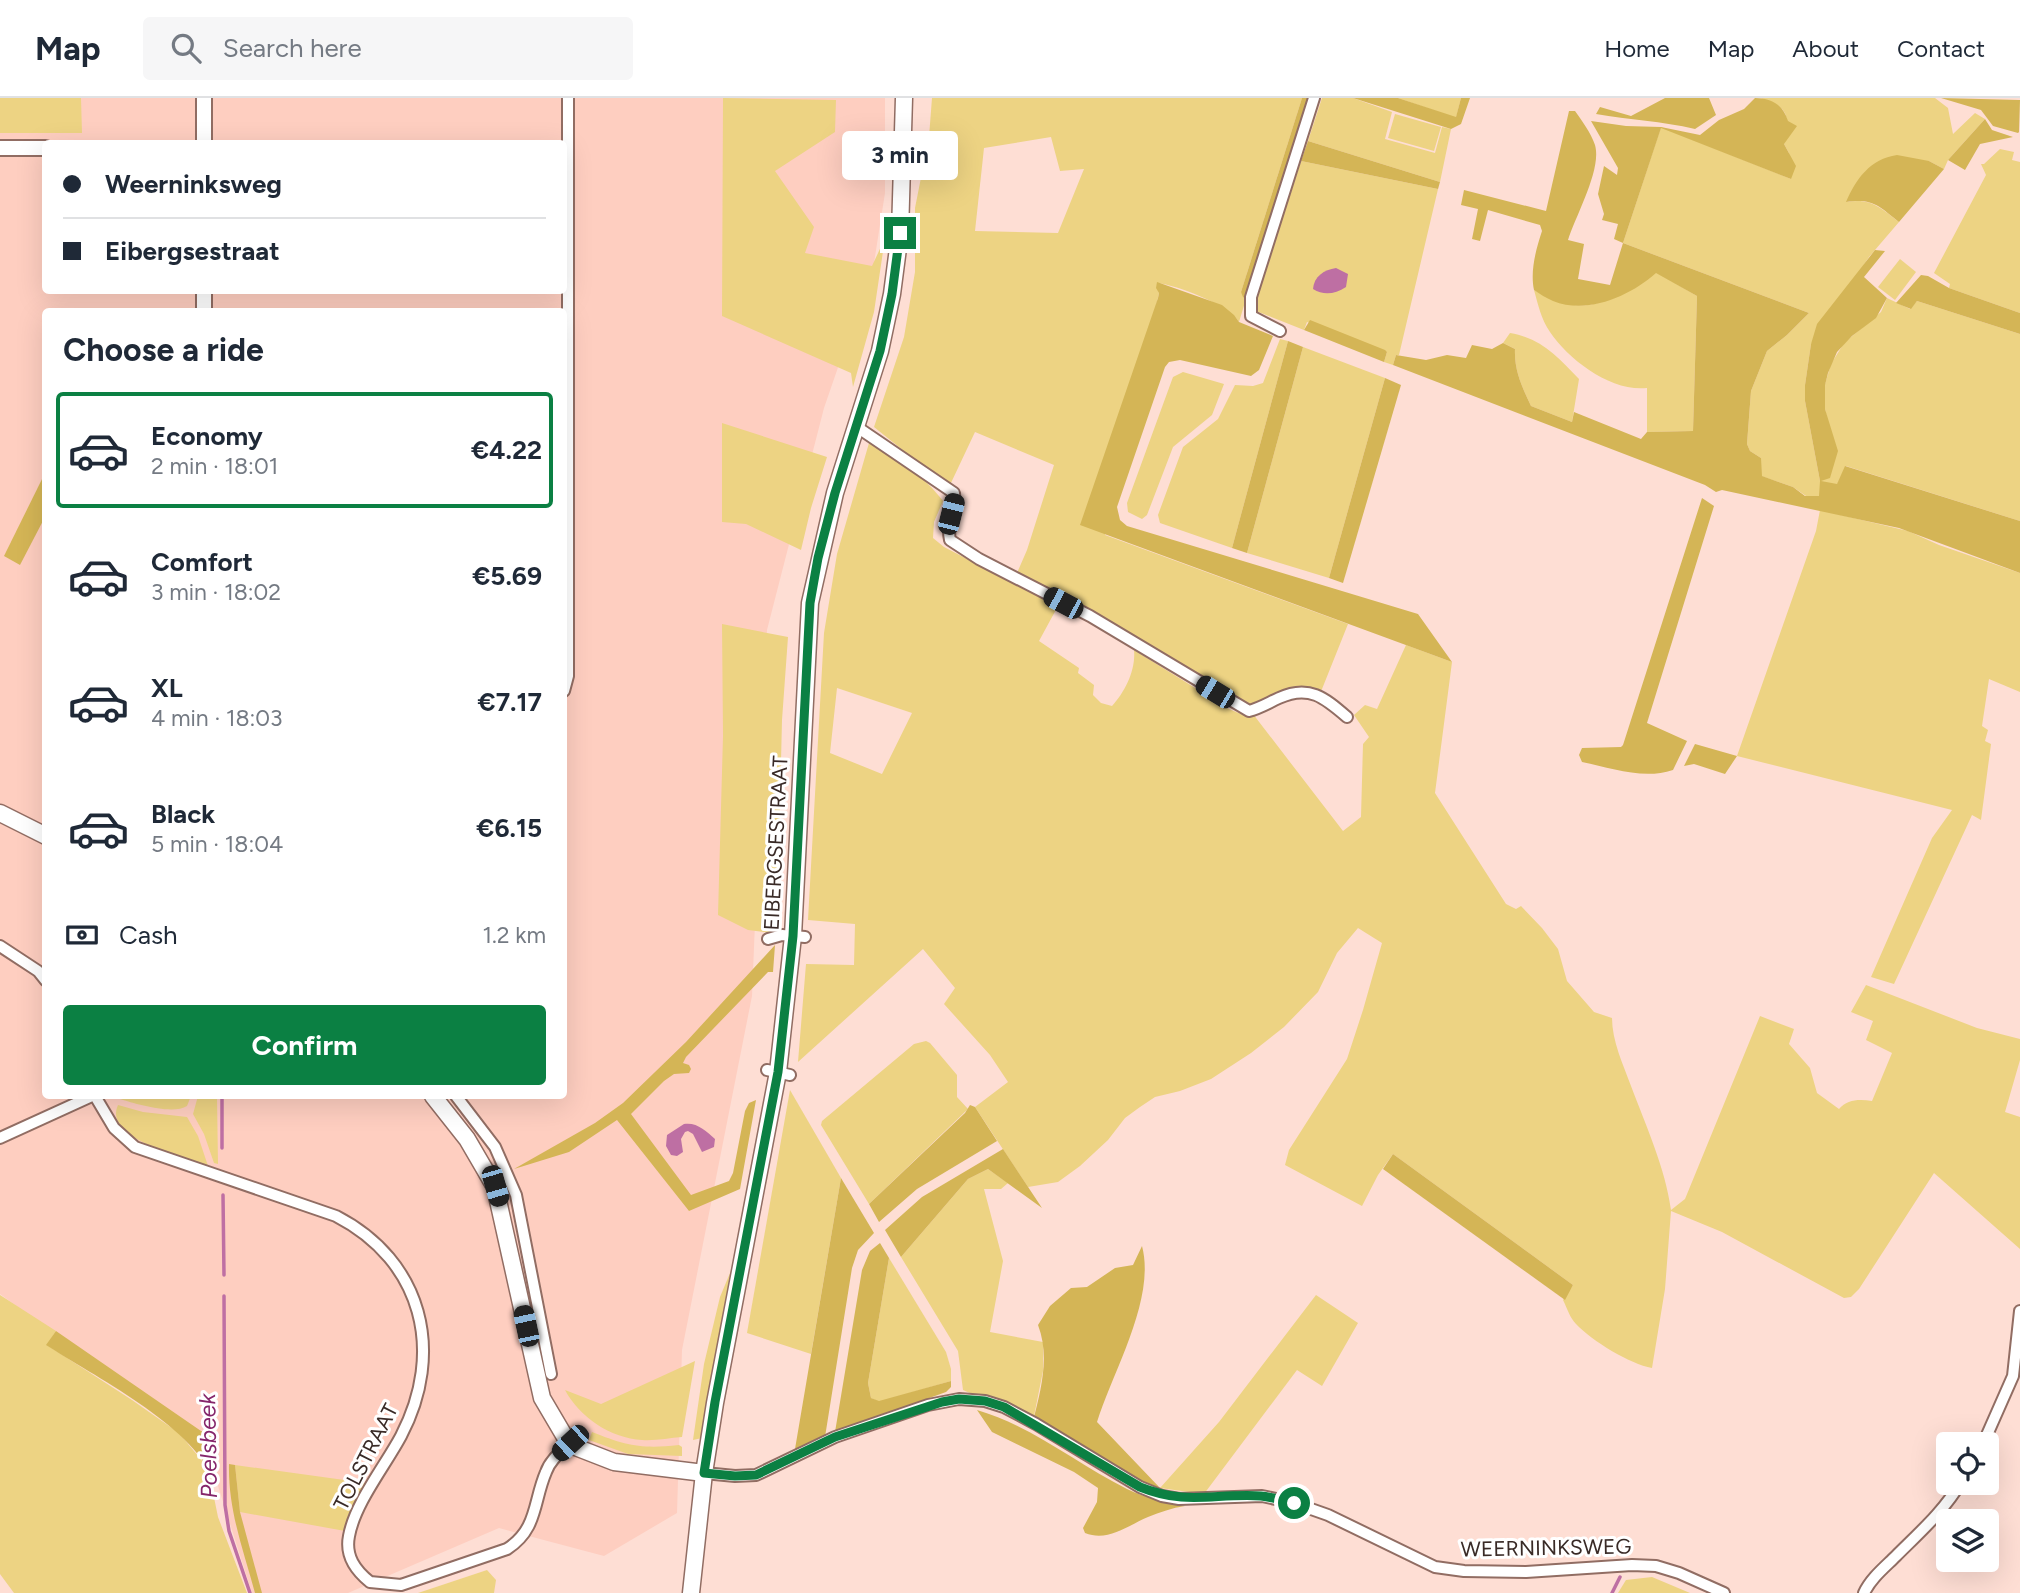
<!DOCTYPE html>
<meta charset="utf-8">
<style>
:root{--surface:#fff;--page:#f6f6f7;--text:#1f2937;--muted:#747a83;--line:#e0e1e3;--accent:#0b8043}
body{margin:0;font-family:Figtree,sans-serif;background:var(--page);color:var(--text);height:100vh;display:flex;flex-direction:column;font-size:26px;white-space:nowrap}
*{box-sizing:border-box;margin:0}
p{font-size:23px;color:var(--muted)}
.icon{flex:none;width:38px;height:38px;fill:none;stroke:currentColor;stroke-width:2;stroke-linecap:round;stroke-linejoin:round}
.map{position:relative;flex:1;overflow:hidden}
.panel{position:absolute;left:42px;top:210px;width:525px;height:791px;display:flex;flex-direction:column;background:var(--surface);border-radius:7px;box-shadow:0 7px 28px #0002}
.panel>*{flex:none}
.hud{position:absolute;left:42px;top:42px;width:525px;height:154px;border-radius:7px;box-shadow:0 7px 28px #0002;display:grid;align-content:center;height:154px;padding:0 21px;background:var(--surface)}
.buttons{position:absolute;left:1936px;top:1334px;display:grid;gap:14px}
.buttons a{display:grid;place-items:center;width:63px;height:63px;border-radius:7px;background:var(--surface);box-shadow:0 7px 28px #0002;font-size:35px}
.end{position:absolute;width:32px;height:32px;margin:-16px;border:9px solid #0b8043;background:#fff;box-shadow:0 0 0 4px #fff}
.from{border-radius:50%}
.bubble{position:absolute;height:49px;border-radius:7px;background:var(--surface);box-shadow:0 7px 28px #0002;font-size:23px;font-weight:700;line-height:49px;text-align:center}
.car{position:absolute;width:21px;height:42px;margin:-21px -10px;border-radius:9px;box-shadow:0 0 5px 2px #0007;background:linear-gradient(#222 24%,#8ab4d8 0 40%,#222 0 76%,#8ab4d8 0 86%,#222 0)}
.hud b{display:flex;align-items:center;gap:24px;height:66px;font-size:26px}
.hud b+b{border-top:2px solid var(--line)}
.hud i{width:18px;height:18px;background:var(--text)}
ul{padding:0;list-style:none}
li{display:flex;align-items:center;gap:21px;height:116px;margin:0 14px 10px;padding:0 7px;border:4px solid transparent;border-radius:7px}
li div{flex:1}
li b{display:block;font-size:26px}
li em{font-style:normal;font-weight:700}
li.current{border-color:var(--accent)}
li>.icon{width:63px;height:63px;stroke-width:1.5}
h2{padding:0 21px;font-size:32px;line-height:84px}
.pay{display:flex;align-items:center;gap:18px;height:77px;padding:0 21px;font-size:26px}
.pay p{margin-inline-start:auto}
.button{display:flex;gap:14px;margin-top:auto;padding:14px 21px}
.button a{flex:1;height:80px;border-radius:7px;background:var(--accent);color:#fff;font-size:28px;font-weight:700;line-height:80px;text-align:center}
header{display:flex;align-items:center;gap:42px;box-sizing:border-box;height:98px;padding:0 35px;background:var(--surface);border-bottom:2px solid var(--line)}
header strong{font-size:33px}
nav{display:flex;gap:38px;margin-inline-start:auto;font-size:24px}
.search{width:490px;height:63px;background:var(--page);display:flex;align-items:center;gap:18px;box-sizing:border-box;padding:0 24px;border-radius:7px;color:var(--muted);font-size:26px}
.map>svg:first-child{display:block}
.built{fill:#fecec0;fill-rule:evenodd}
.green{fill:#edd383;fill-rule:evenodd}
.forest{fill:#d4b556}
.water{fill:#be6fa3}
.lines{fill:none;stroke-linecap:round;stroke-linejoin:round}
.stream{stroke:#be6fa3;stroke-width:3.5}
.minor-casing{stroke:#916d63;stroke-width:14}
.tertiary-casing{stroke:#916d63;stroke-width:18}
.secondary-casing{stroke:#916d63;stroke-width:19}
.minor{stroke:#fff;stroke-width:10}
.tertiary{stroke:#fff;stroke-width:14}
.secondary{stroke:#fff;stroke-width:16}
.route{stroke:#0b8043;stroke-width:9}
.labels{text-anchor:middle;stroke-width:6;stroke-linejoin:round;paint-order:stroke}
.street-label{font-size:21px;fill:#392a26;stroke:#fff}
.water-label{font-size:23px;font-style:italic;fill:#85266b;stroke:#fff}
</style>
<header>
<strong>Map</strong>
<div class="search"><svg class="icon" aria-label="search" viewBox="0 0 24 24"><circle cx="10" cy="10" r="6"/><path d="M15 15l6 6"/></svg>Search here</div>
<nav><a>Home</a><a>Map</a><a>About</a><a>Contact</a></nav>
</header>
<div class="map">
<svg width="2020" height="1495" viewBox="0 0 2020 1495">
<rect width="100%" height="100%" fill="#feded4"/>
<path class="built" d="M0,0H885V95L874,165L824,310L767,532L752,898L682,1252L677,1415L604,1458L499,1430L348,1495H252L205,1347L0,1196ZM46,46H564V192H46ZM46,214H564V998H46Z"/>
<g class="green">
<polygon points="0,0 81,0 82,35 0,35"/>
<polygon points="723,0 836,2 835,34 775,73 814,129 805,155 872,168 885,140 874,214 853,289 851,275 722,218"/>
<path d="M932,0H1302L1241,194L1246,201L1239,224C1229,207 1177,187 1157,185L1159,195L1105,437L1348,526L1320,596L1298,589L1251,608L1243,607L1017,475L1027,452L1054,367L975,334L950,387L935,378L874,329L904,239L915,174V110L929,39ZM1051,39L1060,73L1084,71L1058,135L975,133L984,50Z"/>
<polygon points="1322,0 1353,0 1392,14 1385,41 1435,55 1442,29 1451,31 1440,84 1308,43"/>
<polygon points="1398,0 1461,0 1456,20"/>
<path d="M1761,0H1935L1948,10L1953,36L1975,15L1985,21L1948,62L1944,71L1929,63L1863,76L1847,104C1872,100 1880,110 1899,124L1869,159L1811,246L1805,287V303L1820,383L1828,325L1825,311V286L1831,266L1844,245L1881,214L1887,200L1910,211L1917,203L2020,236V423L1846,368L1837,387L1819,398H1806L1793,389L1761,378V360L1750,353L1747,346L1751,293L1767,253L1787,237L1809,215L1623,145L1661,29L1791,81L1789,55L1784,46C1789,19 1791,10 1761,0Z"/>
<polygon points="1395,16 1441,29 1434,53 1388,40"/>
<polygon points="2000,51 2014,54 2012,62 2020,64 2020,215 1949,190 1950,186 1934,175 1986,77 1981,66 1984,66"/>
<polygon points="1301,63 1438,91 1399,257 1396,257 1393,267 1384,264 1387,254 1307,224 1304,232 1256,213 1254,209"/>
<polygon points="1900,161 1916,174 1895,202 1878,189"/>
<path d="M1656,174L1697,198L1693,333L1647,334V290C1611,294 1569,262 1550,234C1541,221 1538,206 1534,192C1588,223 1608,202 1656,174Z"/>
<path d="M1510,235C1541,240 1558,259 1579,281L1572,324L1531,308C1522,289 1514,272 1515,251L1503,245Z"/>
<polygon points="1280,241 1288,243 1232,450 1160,425 1158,417 1183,349 1218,321 1235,287 1253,288 1263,285"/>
<polygon points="1303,249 1385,280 1329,480 1247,455"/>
<polygon points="1183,274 1224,286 1212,317 1173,349 1147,417 1142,421 1128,414 1127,405 1173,279"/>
<polygon points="722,325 827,359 811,410 801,452 746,426 722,424"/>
<path d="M869,345C897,358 925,379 943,403L934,424L933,440L944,449L1058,508L1039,543L1079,570L1078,575L1094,587L1093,597L1101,605L1112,608C1125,594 1136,572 1134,552L1229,611L1248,619L1253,616L1343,733L1361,719L1363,646L1369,639L1354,617L1365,607L1377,611L1406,547L1452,564L1435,695L1506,806L1516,811L1521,808L1542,830L1558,851L1567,883L1594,914L1612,920C1612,943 1623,966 1631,988C1646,1028 1665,1069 1671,1112L1685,1101L1760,918L1794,931L1789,946L1810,970L1817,995L1839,1011C1847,1001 1860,1001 1872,1003L1892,955L1866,942L1873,923L1851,914L1866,887L1977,930L2020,941V962L2005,1014L2020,1019V1151L1934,1075L1859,1191L1851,1199L1844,1200L1722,1134L1671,1113L1665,1191L1652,1270C1630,1266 1592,1243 1576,1226C1570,1220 1567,1210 1563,1202L1573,1187L1393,1056L1378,1077L1362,1108L1285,1067L1289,1052L1347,961L1363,912L1382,845L1358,830L1337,855L1318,894L1284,929L1251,955L1211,981L1180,993L1155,999L1140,1009L1125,1020L1108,1042L1080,1068L1058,1084L1028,1089L975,1009L1008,984L990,957L944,906L955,890L923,851L798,964L806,866L854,867L855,826L808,822L824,535L837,456ZM837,590L912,615L882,676L830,655Z"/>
<polygon points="1820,412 1908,433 1939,447 2020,475 2020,594 1989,581 1982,628 1988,632 1985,643 1991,646 1981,722 1972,717 1894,886 1871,879 1932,740 1952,712 1737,658 1816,433"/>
<polygon points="722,526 788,539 782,622 777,831 772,835 748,832 718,817 723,638"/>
<polygon points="926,943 930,945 957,977 957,999 968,1011 869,1106 821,1027 822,1023 914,946"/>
<polygon points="790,992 841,1080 811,1256 747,1235"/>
<path d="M121,998H191L187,1008C173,1017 136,1006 120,1001Z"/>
<polygon points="198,998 217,998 218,1066 214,1065 204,1036 193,1016"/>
<path d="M118,1007L143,1014L187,1019L198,1038L208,1068C187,1060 102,1041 118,1007Z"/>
<polygon points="988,1071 1008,1085 1001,1091 984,1091 1003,1163 990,1234 1043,1244 1043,1273 1033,1323 963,1292 958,1253 901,1159 968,1081"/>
<polygon points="889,1160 946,1254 951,1271 951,1283 879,1304 871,1300 868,1285"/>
<path d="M735,1163C725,1222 709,1280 702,1340L693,1342L704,1266L720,1199Z"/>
<polygon points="0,1197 56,1233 47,1247 132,1302 179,1335 208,1370 218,1419 247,1495 14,1495 0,1476"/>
<polygon points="1316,1197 1358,1225 1322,1288 1297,1272 1204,1396 1160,1390 1219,1324"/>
<path d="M695,1263L682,1339C669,1340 655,1343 642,1342C611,1340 580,1320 565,1292L601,1306Z"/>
<path d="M592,1334C627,1348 642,1351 679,1347L682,1349V1358L628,1356L589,1342Z"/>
<polygon points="235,1367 366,1385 346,1426 345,1433 240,1414"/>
<polygon points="487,1472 496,1482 494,1495 418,1495"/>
<polygon points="1652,1479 1690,1495 1618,1495 1626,1482"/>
</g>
<g class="forest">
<polygon points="1302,0 1312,0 1246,201 1243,199 1241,194"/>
<polygon points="1353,0 1398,0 1456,19 1461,0 1470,0 1461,26 1451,31"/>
<path d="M1665,0H1709L1716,17L1695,31C1662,23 1629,22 1596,16L1600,9L1631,18Z"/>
<path d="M1755,0C1772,0 1783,7 1788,23L1797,28L1784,46L1796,68L1791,81L1661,30L1623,145L1809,215L1787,237L1767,253L1751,293L1747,346L1750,353L1761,360L1762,378L1793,389L1805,398H1819L1820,383L1805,303V287L1811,246L1817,226L1875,152L1885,153L1864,179L1887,200L1876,220L1852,238L1837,254L1828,275L1825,287V311L1838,353L1830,380L1821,383L1837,386L1845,368L2020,423V475L1899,430L1722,392L1716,394L1705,387L1393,267L1396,257L1426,262L1447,257L1466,260L1472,247L1492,251L1503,245L1515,251C1514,272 1522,289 1531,308L1572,324L1574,314L1641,341L1647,334L1693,333L1697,198L1656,175C1630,198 1588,217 1553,203C1546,200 1540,196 1534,192C1530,173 1536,151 1542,133L1540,127L1488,112L1480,143L1472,141L1478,111L1461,107L1464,92L1546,113L1569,13H1575C1582,23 1591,35 1595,47C1602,71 1576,117 1568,142L1584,146L1578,181L1610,187L1623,145L1614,141L1618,126L1602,122L1604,116L1598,96L1604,68L1617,77L1618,70L1591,23L1626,28L1661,29L1700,37L1719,22L1744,11Z"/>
<polygon points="1941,0 2020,2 2019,34 2018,35 1993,28 1981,12"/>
<polygon points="1985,21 1992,32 2013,39 1980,46 1965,72 1948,62"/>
<polygon points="1308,43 1440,84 1438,91 1301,63"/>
<path d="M1897,57L1929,63L1944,71L1899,124C1879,108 1873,100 1846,104C1856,81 1870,61 1897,57Z"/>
<polygon points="1921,177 1928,178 1949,190 2020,215 2020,236 1917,203 1911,211 1896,205"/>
<polygon points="1157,184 1222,207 1234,217 1239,224 1273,238 1259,272 1251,278 1180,262 1169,264 1165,269 1117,409 1120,422 1127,428 1418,516 1452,564 1080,427 1158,200 1159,195 1156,190"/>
<polygon points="1310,222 1385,252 1387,254 1384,264 1304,232"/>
<polygon points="1288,243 1303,249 1247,455 1232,450"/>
<polygon points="1385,280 1401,287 1343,485 1329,480"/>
<polygon points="45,375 45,419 20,467 4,458"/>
<path d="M1702,400L1714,408L1647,625L1687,643L1673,672C1643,682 1612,670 1582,664L1579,657L1582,650L1621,649L1623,647Z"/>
<polygon points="1695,646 1737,658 1725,676 1694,666 1684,668"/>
<polygon points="775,847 773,874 768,874 686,959 683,965 689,967 691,971 689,975 674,976 664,983 631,1016 691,1097 729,1083 733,1075 745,1013 749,1005 756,1002 740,1091 689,1113 617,1022 569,1054 514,1071 595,1025 623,1005 686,944"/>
<polygon points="970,1007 975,1009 997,1043 917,1091 879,1124 869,1106 965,1015"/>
<polygon points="1003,1051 1042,1110 988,1071 968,1081 901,1159 885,1132 922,1099"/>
<polygon points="1393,1056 1573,1187 1565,1202 1383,1071"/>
<polygon points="841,1080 874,1135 858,1152 852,1170 825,1339 795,1351"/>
<polygon points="880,1145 889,1160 868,1285 871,1300 879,1303 951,1283 951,1289 946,1294 835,1334 862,1172 870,1153"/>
<path d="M1142,1148C1156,1201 1113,1273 1097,1324L1160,1390L1133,1380L1033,1323C1041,1292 1050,1258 1038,1227L1050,1208L1071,1190L1087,1189L1115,1170L1133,1167Z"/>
<path d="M56,1233L201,1333L216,1335L215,1374L212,1380C193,1328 92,1277 46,1247Z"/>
<path d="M977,1312C1032,1328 1077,1366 1127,1391C1146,1400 1165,1404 1185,1408C1172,1410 1160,1414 1148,1419C1127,1428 1108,1444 1085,1435L1083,1430L1097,1404L1098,1390L1074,1374L992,1334Z"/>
<path d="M229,1366L235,1367L240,1414L262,1495H255C243,1451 228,1412 229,1366Z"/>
</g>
<g class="water">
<path d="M1336,170L1348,176L1346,189C1335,196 1324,198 1313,191C1314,178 1324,172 1336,170Z"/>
<path d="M684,1026C697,1024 706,1033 715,1041L714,1049L702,1054L693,1036L688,1033L685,1034L681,1041L683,1054L677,1058L671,1057L666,1048L667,1037Z"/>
</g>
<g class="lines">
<g class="stream">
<polyline points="222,1050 222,998"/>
<polyline points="223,1097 224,1177"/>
<polyline points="224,1198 225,1407 229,1433 250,1495"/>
<polyline points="1612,1495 1620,1479"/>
</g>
<defs>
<g id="minor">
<polyline points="1280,233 1251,218 1251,199 1314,0"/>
<path d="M857,329L954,395C956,412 946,424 950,442L979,461L1090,518L1249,613C1260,610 1268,605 1279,600C1309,586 1325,600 1347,619"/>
<polyline points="564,593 568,578 568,0"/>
<polyline points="768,841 782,837 805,839"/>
<polyline points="0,848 38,873 46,883"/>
<polyline points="767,972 790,977"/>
<path d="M95,998L114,1030L135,1049L336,1118C423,1163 445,1254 401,1338C385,1368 355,1405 349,1438C345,1458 355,1472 370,1484L401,1487L507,1451C538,1431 533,1404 546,1374C550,1362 561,1354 570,1345"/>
<polyline points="456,998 495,1049 516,1097 551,1276"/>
<polyline points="0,1040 92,998"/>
<polyline points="1983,1346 2013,1278 2020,1213"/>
<polyline points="704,1375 735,1378 756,1377 835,1339 928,1307 959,1301 985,1303 1004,1309 1036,1326 1140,1389 1162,1398 1179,1401 1262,1398 1294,1405 1328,1417 1435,1469 1464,1473 1526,1474 1632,1467 1656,1468 1679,1475 1724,1495"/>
<path d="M1864,1495C1871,1480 1885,1469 1896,1458C1920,1434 1944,1413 1961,1384"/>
</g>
<g id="tertiary">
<polyline points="204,46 204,0"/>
<polyline points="0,50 46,50"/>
<polyline points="204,214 204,192"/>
</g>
<g id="secondary">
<polyline points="0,715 46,738"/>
<polyline points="433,998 467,1041 495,1089 542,1300 565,1339 578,1350 614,1364 704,1375"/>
<polyline points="691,1495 704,1375 715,1305 778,974 793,838 810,505 835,395 880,253 892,196 900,135 904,0"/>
</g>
</defs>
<use href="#minor" class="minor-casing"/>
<use href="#tertiary" class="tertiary-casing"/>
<use href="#secondary" class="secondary-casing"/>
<use href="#minor" class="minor"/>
<use href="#tertiary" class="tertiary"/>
<use href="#secondary" class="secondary"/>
</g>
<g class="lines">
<path class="route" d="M900,135L892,196L880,253L835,395L818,460L810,505L793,838L778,974L715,1304L704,1375L735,1378L756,1377L835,1339L942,1304L959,1301L985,1303L1004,1309L1140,1389C1187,1408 1214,1395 1261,1398C1272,1399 1284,1403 1294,1405"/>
</g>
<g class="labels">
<g class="street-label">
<text transform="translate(776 745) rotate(-87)" y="7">EIBERGSESTRAAT</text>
<text transform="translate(366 1359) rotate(-63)" y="7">TOLSTRAAT</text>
<text transform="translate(1546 1450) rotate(-1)" y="7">WEERNINKSWEG</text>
</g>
<g class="water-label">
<text transform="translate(208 1348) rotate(-91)" y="8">Poelsbeek</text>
</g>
</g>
</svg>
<div class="buttons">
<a><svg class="icon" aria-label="locate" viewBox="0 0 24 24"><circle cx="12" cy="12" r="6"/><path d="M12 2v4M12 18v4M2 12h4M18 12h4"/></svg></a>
<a><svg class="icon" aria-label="layers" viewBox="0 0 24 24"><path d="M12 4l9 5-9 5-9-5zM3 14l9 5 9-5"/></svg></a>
</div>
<i class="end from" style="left:1294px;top:1405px"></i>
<i class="end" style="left:900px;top:135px"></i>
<div class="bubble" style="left:842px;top:33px;width:116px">3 min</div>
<i class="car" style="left:951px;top:416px;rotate:14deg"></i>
<i class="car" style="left:1063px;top:505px;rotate:298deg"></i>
<i class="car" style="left:1215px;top:594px;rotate:301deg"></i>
<i class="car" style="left:495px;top:1088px;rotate:164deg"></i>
<i class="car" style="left:526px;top:1228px;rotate:348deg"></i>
<i class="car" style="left:570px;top:1345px;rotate:227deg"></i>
<div class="hud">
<b><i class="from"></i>Weerninksweg</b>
<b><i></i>Eibergsestraat</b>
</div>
<section class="panel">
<h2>Choose a ride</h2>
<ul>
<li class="current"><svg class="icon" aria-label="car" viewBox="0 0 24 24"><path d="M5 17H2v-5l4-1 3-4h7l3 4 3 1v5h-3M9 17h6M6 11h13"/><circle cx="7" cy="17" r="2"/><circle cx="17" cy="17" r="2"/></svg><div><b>Economy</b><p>2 min · 18:01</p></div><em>€4.22</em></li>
<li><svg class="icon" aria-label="car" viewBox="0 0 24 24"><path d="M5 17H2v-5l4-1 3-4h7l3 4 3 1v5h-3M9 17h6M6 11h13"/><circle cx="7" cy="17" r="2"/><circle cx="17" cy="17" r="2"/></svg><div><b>Comfort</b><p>3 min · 18:02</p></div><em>€5.69</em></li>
<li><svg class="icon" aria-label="car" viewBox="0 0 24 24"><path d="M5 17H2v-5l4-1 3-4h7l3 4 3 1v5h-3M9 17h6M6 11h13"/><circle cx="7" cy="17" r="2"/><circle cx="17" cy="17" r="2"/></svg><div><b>XL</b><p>4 min · 18:03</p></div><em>€7.17</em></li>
<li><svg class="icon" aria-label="car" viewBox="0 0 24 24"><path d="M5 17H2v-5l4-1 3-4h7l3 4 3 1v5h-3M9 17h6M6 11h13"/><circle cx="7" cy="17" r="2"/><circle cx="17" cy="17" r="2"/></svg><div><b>Black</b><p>5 min · 18:04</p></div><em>€6.15</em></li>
</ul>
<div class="pay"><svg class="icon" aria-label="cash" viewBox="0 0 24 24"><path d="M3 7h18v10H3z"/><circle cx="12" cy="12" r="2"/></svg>Cash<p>1.2 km</p></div>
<div class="button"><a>Confirm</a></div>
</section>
</div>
